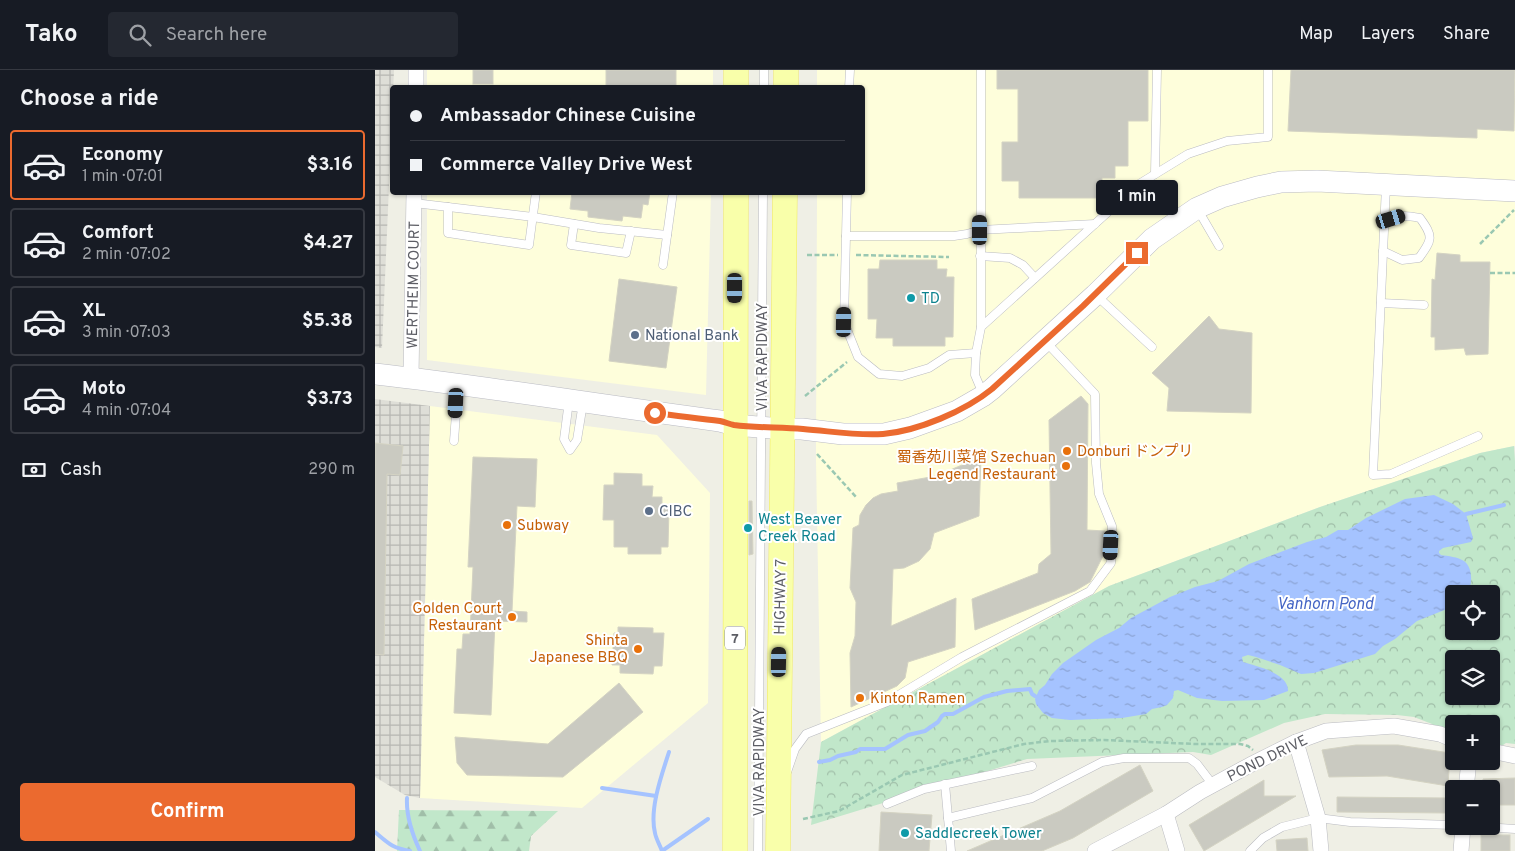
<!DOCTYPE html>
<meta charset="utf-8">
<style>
:root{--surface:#171b24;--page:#242831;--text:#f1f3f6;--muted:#9ea1a6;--line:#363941;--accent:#eb6a2f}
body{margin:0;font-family:Overpass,"Noto Sans SC","Noto Sans JP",sans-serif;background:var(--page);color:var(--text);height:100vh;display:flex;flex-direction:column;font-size:19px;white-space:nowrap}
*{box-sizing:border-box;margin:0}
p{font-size:16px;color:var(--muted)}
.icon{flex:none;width:28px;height:28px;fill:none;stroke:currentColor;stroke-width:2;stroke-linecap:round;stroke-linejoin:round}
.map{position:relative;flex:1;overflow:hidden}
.sheet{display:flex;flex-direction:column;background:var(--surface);width:375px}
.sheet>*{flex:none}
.top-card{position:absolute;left:15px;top:15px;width:475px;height:110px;border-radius:5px;box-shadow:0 1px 4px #0004;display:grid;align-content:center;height:110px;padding:0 20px;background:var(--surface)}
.buttons{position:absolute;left:1070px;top:515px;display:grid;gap:10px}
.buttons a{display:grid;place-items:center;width:55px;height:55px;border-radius:5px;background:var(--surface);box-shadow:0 1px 4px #0004;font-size:25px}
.end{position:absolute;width:22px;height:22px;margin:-11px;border:6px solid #eb6a2f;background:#fff;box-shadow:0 0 0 2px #fff}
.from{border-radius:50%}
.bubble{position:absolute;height:35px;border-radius:5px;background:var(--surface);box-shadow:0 1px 4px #0004;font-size:16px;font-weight:700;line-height:35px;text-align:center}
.car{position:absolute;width:15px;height:30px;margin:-15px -8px;border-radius:6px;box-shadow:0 0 4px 1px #0007;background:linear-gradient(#222 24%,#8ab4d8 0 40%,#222 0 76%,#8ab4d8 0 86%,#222 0)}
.top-card b{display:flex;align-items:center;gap:18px;height:48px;font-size:19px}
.top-card b+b{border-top:1px solid var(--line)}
.top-card i{width:12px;height:12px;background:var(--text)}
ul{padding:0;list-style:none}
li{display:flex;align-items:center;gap:15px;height:70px;margin:0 10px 8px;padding:0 10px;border:2px solid var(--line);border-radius:5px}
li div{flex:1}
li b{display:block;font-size:19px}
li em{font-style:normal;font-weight:700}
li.current{border-color:var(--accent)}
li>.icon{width:45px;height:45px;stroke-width:1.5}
h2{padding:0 20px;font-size:22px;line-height:60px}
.pay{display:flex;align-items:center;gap:12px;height:55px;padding:0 20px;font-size:19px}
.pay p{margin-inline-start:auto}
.cta{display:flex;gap:10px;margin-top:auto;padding:10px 20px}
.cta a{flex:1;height:58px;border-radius:5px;background:var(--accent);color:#fff;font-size:20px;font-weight:700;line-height:58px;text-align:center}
header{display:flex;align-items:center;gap:30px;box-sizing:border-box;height:70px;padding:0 25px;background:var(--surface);border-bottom:1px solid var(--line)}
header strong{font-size:24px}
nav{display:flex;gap:28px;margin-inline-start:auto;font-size:18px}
.search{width:350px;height:45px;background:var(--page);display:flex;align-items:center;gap:12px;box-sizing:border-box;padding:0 18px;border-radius:5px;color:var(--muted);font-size:19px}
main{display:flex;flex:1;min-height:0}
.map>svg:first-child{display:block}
.commercial{fill:#fefedb}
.industrial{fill:url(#industrial-grid)}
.forest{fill:url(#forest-firs)}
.park{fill:url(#park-crowns);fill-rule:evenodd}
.water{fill:url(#water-ripples)}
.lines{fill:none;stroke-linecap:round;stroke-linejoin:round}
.stream{stroke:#a5c3ff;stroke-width:4}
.building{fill:#cacac1;stroke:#d4d3c3}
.lane-casing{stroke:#babbc1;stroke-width:9}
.street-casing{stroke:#babbc1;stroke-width:16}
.secondary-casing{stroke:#babbc3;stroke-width:22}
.primary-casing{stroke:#f3ec5a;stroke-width:25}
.path{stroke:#9ac8b2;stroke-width:2.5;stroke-dasharray:5 2.5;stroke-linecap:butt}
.lane{stroke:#fff;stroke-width:8}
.street{stroke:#fff;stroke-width:15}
.secondary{stroke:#fff;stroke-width:21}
.primary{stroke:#f9ffaa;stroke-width:24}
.route{stroke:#eb6a2f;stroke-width:6}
.culture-dot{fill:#0f9aa8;stroke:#fff;stroke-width:2}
.service-dot{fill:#5c6f8a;stroke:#fff;stroke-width:2}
.food-dot{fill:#e8710a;stroke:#fff;stroke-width:2}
.labels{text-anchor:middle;stroke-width:4;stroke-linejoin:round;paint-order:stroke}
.shield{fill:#fff;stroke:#8e8e93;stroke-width:1}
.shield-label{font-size:14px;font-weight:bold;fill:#5d5e65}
.street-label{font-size:15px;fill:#5d5e65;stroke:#fff}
.culture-label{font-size:15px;fill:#0d838f;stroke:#fff;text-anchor:start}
.service-label{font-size:15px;fill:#4e5e75;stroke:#fff;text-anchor:start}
.food-label{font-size:15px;fill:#c56008;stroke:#fff;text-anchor:start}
.water-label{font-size:16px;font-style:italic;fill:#4565c5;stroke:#fff}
</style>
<header>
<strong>Tako</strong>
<div class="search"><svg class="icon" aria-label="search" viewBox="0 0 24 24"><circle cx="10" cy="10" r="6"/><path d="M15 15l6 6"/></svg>Search here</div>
<nav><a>Map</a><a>Layers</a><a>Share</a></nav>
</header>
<main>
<section class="sheet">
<h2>Choose a ride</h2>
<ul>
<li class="current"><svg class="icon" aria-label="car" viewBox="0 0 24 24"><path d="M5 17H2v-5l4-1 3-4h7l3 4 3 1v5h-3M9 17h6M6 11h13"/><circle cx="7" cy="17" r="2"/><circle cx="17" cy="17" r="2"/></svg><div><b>Economy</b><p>1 min · 07:01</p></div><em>$3.16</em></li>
<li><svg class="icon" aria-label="car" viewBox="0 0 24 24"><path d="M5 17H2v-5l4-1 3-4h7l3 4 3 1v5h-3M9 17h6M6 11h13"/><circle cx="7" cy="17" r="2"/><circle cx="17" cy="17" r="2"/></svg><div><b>Comfort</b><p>2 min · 07:02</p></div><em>$4.27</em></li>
<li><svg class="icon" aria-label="car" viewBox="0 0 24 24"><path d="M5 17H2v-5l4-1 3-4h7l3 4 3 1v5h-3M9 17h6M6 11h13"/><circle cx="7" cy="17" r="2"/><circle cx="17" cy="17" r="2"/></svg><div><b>XL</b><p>3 min · 07:03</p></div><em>$5.38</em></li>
<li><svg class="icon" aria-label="car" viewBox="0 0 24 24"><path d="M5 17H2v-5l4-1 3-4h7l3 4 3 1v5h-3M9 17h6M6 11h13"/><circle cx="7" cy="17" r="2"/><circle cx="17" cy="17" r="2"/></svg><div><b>Moto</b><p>4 min · 07:04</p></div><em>$3.73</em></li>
</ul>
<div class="pay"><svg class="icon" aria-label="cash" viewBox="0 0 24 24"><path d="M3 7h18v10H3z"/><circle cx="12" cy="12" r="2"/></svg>Cash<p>290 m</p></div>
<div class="cta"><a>Confirm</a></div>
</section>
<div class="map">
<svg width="1140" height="781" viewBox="0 0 1140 781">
<defs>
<pattern id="industrial-grid" width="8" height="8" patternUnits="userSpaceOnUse" patternTransform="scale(1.25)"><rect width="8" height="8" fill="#deded7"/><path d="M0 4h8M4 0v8" fill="none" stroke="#b7b7b2"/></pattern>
<pattern id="forest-firs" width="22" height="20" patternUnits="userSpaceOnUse" patternTransform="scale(1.25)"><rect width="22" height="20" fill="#c1e7ca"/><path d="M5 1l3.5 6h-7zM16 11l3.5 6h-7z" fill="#a0bea8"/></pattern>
<pattern id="park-crowns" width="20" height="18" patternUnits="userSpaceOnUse" patternTransform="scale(1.25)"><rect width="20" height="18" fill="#c1e7ca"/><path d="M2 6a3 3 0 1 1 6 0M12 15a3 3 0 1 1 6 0" fill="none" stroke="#a0bea8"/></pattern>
<pattern id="water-ripples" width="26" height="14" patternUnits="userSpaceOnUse" patternTransform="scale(1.25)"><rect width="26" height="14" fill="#a5c3ff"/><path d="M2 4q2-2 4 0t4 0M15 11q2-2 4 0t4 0" fill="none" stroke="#8aa2d2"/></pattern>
</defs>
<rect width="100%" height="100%" fill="#efefe5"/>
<g class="commercial">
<rect x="52" y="0" width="286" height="17"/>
<polygon points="442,0 1140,0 1140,376 1105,383 945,437 734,516 446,672 441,389 442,123 488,122 488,18 442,17"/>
<polygon points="52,123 336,123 331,325 52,290"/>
<polygon points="55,336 282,365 335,423 333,633 207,738 45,728"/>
</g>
<g class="industrial">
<polygon points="0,0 19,0 7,278 0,277"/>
<polygon points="0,329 55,336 45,728 30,725 0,707"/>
</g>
<polygon class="forest" points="24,740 183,741 156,766 154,781 22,781"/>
<path class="park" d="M1139,376L1140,391V674L1131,673L1125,677L1116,674V654H1079V663L1062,658L1057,654L1039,647L1022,645L950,644L909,653L836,685L818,682L652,689L436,755L446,672L734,516L945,437L1105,383ZM1079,524H1116V561H1079ZM1079,589H1116V626H1079Z"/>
<path class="water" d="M1059,425L1078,434L1091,444L1098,468L1096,472L1068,478L1064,481V483L1066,485C1073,486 1083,487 1089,491C1098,497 1098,516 1092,524H1079V535L1077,537L1042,551L1020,569L1008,576L1000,584L939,603L926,604L905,595L881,587L873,585L867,587L868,592C881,596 914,603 913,621L889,630L847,631L822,628L803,620L799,621L798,628L792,635L787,637L777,639L771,644L747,648L695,650L677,648L668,643L661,634L660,629L664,620L670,615L677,604L688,593L721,570L744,558L756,548L795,527L820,517L843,511L874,494L932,472L951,467L963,460H973L991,448L1030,429Z"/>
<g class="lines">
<g class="stream">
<polyline points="1091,444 1129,435"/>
<polyline points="444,692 455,690 463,686 481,682 485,679 510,679 533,665 550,661 563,652 567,646 570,644 578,644 609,627 632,621 655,619 657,624 660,626"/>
<polyline points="227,718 281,726"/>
<path d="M32,728C31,747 37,764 45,781"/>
<path d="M0,762C13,773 17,778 35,781"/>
<path d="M287,781C285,775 281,769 280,763C274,739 287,704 294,682"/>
<polyline points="287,781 333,749"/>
</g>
</g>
<g class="building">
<rect x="98" y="0" width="20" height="14"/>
<rect x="231" y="0" width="70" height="18"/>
<polygon points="622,0 773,0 773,51 753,51 753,96 740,96 740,108 727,108 727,128 644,128 644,111 627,111 627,72 643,72 643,19 622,19"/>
<polygon points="916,0 1140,0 1139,61 1102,59 1102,68 913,61"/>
<polygon points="197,122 275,122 273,135 268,134 266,148 248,146 247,151 213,147 213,141 195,139"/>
<polygon points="1062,183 1085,185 1085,192 1115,192 1113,284 1091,285 1089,278 1060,280 1060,267 1056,267 1057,209 1060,210"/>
<polygon points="505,190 562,190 562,199 572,199 571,207 579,207 578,267 570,267 570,276 518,276 518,268 501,268 502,249 493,249 493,199 504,199"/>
<polygon points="244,209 302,217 291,298 234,291"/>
<polygon points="834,246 844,259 877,263 876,343 792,341 794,318 777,303"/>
<polygon points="706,326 713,334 712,460 730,461 728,486 715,512 700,521 600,560 597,529 663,503 664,494 676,484 674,350"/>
<polygon points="0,373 28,376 25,405 12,404 9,585 0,584"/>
<polygon points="98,387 162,389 160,437 142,436 137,541 152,542 152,552 120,551 116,645 79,643 82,579 87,579 88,564 95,564 98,497 93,497"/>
<polygon points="606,387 604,446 559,463 555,479 544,491 529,498 518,499 516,556 581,528 580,577 533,592 530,608 522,616 476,637 475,583 480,566 481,532 475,518 478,458 484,455 485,445 491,435 498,428 506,424 523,421 522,413 561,406"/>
<polygon points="239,403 267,404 267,416 278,416 277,427 287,427 287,438 294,439 293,477 286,477 286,484 253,484 253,477 239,477 239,450 228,450 229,415 239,415"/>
<polygon points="374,431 377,431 378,484 374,485"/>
<polygon points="243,557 278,558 278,563 289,563 287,596 279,596 278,604 245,603 245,595 237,595 239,563 243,563"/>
<polygon points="244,613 268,642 188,707 92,705 82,693 80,667 173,674"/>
<polygon points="981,675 1023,675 1075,683 1073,716 1012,706 954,707 947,680"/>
<polygon points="765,695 778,721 698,768 667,781 592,781 685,741"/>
<polygon points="1140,708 1140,735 1116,735 1116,719 1108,719 1108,709"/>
<polygon points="889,710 889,726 921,726 829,781 814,755"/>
<polygon points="962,727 1073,728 1072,743 962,742"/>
<polygon points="506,742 557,745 554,781 504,781"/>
<rect x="1106" y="765" width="29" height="16"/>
<polygon points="932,768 933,781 902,781 901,770"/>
</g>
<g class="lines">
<defs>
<g id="lane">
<polyline points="606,0 606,257 601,283 600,305 608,324"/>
<polyline points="389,18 389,0"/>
<polyline points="474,18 475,0"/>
<polyline points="780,104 782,0"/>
<polyline points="1011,116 998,405 1016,404 1103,366"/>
<polyline points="472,122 471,166 579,166 592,164 605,160 720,154"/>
<polyline points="39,133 158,147 224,158 292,165"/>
<polyline points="73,137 73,163 154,175 161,122"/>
<polyline points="823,140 844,176"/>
<polyline points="199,154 196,175 251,183 256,161"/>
<polyline points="471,166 469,252 483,287 504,304 527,306 554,298 574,285 601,283"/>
<path d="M1008,181L1027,190L1044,188C1057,170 1059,167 1045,148C1030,145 1023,144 1009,154"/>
<polyline points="605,186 635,188 648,195 660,208"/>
<polyline points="288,195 298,122"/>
<polyline points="722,226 777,277"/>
<polyline points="1006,233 1049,235"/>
<polyline points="606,257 764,114 813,84 852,71 893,67 893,0"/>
<polyline points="194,331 189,369 195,380 202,370 208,333"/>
<polyline points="79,371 83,316"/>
<polyline points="412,702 420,679 431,664 512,632 587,587 715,521 736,493 737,456 724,424 721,393 720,324 670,271"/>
<polyline points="570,714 576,781"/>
<polyline points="512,734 549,719 657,696"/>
<polyline points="573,748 657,728 727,692 749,688 814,688 822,694 838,715"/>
<polyline points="1095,756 1140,759"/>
<polyline points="383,781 388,122"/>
<polyline points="875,781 888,768 907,757 943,748 975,752 1079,755"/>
</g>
<g id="street">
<polyline points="41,18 41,0"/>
<polyline points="36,307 39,122"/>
<polyline points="921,672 943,748 946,781"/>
<polyline points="1116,681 1140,686"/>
<polyline points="1091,719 1094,691"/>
<polyline points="791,744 802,781"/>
<polyline points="720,781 791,744 825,722 875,695 921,672 951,661 1019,656 1065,664 1079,670"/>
<polyline points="1086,781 1088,756"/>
</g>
<path id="secondary" d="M0,304C115,317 230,336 345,351L360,355L407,359H427L468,364H509L535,358L582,341L608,326L617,319L720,225L777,169L822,138L847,127L882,117L906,112L942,111L1140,121"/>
<g id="primary">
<polyline points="361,18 361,0"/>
<polyline points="411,18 411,0"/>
<polyline points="360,781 361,122"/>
<polyline points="403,781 410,122"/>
</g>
</defs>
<use href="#lane" class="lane-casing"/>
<use href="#street" class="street-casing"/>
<use href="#secondary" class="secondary-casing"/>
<use href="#primary" class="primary-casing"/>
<g class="path">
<polyline points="1105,174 1139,140"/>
<polyline points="432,185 463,185"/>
<polyline points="481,185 574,187"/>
<polyline points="1115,203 1140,203"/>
<polyline points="430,326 472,292"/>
<polyline points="442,384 482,428"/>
<polyline points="428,749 464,741 527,705 649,674 675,671 729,670 820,674 865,674 873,676 878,680"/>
</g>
<use href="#lane" class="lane"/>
<use href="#street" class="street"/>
<use href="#secondary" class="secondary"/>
<use href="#primary" class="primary"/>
</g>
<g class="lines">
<path class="route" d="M280,343C301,346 323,348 345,351C350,352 354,354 359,355C382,358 405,357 428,359C455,361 481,366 508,364C543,361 590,341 617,319L708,236L762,183"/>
</g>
<g class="culture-dot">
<circle cx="536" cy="228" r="5"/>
<circle cx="373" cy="458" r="5"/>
<circle cx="530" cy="763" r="5"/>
</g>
<g class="service-dot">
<circle cx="260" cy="265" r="5"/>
<circle cx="274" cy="441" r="5"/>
</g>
<g class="food-dot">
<circle cx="692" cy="381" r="5"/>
<circle cx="691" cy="396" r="5"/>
<circle cx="132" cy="455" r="5"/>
<circle cx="137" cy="547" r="5"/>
<circle cx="263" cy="579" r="5"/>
<circle cx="485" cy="628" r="5"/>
</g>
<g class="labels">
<rect class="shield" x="350" y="556.5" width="20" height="23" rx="4"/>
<g class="shield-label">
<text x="360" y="573">7</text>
</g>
<g class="street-label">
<text transform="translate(38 215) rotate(-89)" y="5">WERTHEIM COURT</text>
<text transform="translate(387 287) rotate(-90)" y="5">VIVA RAPIDWAY</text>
<text transform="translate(405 527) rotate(-89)" y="5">HIGHWAY 7</text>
<text transform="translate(892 688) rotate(-26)" y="5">POND DRIVE</text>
<text transform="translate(384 692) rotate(-90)" y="5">VIVA RAPIDWAY</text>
</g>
<g class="culture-label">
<text x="546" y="233">TD</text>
<text x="383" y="454">West Beaver<tspan x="383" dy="17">Creek Road</tspan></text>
<text x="540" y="768">Saddlecreek Tower</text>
</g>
<g class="service-label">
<text x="270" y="270">National Bank</text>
<text x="284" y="446">CIBC</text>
</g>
<g class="food-label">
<text x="702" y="386">Donburi ドンプリ</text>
<text x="681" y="392" text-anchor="end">蜀香苑川菜馆 Szechuan<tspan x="681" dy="17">Legend Restaurant</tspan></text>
<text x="142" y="460">Subway</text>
<text x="127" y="543" text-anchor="end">Golden Court<tspan x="127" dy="17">Restaurant</tspan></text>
<text x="253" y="575" text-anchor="end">Shinta<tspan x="253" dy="17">Japanese BBQ</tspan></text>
<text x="495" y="633">Kinton Ramen</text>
</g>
<g class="water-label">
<text x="950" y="539">Vanhorn Pond</text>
</g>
</g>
</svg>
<div class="buttons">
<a><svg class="icon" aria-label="locate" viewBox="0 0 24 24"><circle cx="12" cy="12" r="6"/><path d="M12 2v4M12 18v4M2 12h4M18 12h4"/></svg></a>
<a><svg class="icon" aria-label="layers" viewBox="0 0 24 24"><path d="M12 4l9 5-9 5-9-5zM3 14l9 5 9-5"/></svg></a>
<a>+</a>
<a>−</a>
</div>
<i class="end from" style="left:280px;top:343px"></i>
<i class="end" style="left:762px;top:183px"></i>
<div class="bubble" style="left:721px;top:110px;width:82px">1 min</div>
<i class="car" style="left:1016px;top:149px;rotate:73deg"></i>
<i class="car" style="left:605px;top:160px;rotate:0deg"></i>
<i class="car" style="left:360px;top:218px;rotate:180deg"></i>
<i class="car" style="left:469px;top:252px;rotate:1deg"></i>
<i class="car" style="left:81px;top:333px;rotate:183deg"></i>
<i class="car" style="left:736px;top:475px;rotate:183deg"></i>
<i class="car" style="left:404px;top:592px;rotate:1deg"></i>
<div class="top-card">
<b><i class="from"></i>Ambassador Chinese Cuisine</b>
<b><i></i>Commerce Valley Drive West</b>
</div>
</div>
</main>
